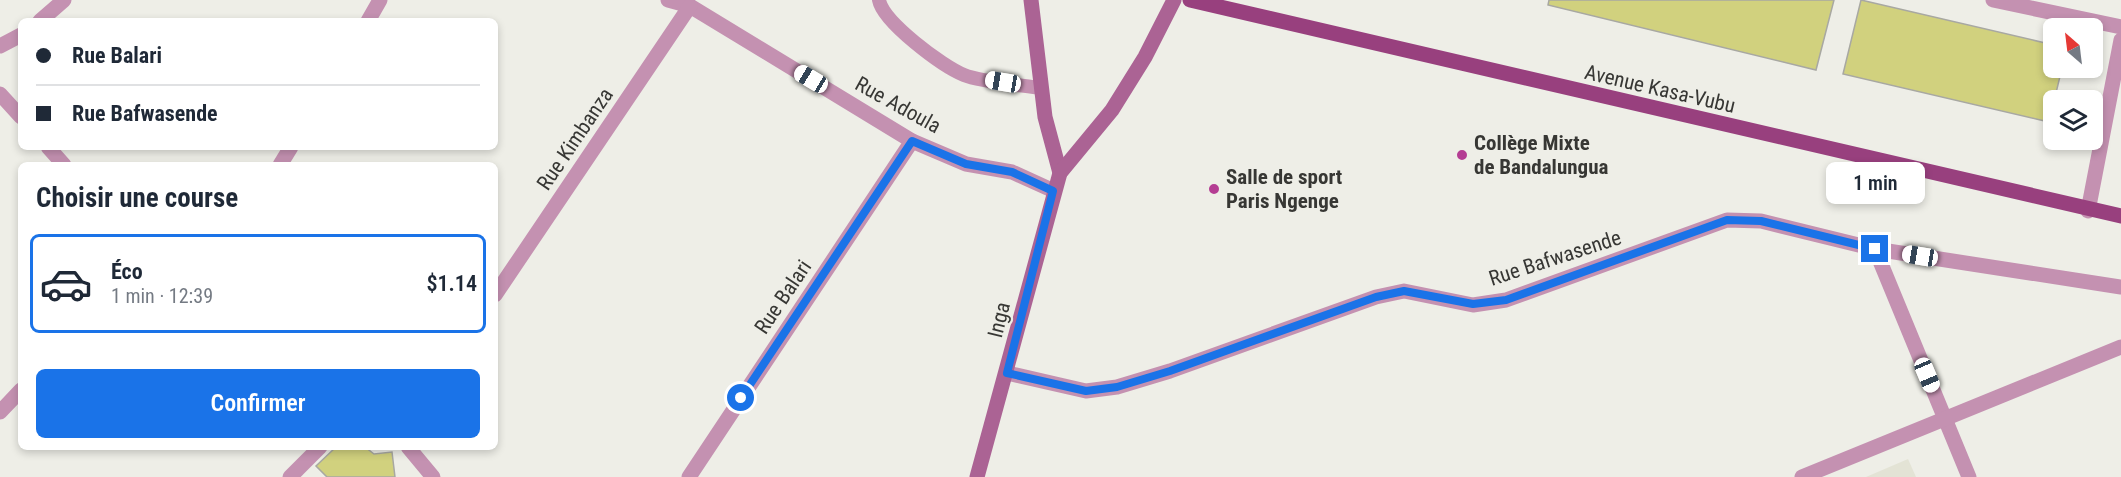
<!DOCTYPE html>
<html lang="fr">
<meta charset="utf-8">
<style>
:root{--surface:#fff;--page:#f6f6f7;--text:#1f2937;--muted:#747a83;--line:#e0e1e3;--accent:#1a73e8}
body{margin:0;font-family:"Roboto Condensed",sans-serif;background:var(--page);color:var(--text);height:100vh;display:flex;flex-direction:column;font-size:22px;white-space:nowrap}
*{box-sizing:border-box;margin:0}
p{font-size:20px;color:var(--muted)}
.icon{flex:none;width:33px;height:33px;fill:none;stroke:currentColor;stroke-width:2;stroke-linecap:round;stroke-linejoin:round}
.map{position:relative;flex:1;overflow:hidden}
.sheet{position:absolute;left:18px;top:162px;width:480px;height:288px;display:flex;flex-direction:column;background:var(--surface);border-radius:9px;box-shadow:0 3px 9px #0003}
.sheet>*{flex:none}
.top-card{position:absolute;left:18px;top:18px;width:480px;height:132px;border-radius:9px;box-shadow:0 3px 9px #0003;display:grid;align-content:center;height:132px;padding:0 18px;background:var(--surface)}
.needle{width:39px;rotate:332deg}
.fabs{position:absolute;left:2043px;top:18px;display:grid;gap:12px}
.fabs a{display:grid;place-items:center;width:60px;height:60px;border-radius:9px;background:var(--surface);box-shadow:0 3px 9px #0003;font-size:30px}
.end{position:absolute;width:27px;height:27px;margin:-14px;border:8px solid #1a73e8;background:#fff;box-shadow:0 0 0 3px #fff}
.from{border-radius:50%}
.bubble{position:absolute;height:42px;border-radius:9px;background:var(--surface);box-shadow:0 3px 9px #0003;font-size:20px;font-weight:600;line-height:42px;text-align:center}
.car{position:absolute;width:18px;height:36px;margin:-18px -9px;border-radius:8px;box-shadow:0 0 4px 2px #0007;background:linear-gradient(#fff 24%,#345 0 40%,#fff 0 76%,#345 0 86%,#fff 0)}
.top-card b{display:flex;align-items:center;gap:21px;height:57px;font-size:22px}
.top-card b+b{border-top:2px solid var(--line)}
.top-card i{width:15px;height:15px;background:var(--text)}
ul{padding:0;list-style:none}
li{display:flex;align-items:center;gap:18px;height:99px;margin:0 12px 9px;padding:0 6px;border:3px solid transparent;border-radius:9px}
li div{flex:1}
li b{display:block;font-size:22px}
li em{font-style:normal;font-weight:600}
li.active{border-color:var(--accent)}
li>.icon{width:54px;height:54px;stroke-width:1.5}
h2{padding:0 18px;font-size:27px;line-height:72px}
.action{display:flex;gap:12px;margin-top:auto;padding:12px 18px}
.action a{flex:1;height:69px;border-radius:9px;background:var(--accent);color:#fff;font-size:24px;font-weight:600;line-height:69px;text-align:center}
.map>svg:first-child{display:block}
.built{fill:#e3e3d5}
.building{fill:#d1d17e;stroke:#a8a8a2;stroke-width:1.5}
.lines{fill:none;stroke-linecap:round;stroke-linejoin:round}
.lane{stroke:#c491b1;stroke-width:14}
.street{stroke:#c491b1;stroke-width:15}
.secondary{stroke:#ab6394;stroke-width:15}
.primary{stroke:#98407e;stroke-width:15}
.route{stroke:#1a73e8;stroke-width:8}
.poi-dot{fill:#b43d93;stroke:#eeeee7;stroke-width:2}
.labels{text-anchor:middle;stroke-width:4.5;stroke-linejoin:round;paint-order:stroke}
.street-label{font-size:21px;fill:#373734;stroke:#eeeee7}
.poi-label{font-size:21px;font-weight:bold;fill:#373734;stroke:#eeeee7;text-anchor:start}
</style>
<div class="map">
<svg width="2121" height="477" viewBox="0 0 2121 477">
<rect width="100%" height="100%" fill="#eeeee7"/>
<polygon class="built" points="1908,459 1916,477 1866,477"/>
<g class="building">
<polygon points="1549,0 1834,0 1816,70 1548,5"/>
<polygon points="1861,0 2054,45 2054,68 2062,68 2049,122 1843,74"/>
<polygon points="336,447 365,447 374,454 392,452 395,477 327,477 316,466"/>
</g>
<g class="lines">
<path class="lane" d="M879,0C883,22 942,66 964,75C981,82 1021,85 1041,88"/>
<g class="street">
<polyline points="668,0 690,6 912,141 966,164 1012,172 1054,191"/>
<polyline points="1993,0 2121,27"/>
<polyline points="40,21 64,0"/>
<polyline points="368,21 380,0"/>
<polyline points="0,46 21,35"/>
<polyline points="0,94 21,117"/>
<polyline points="48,147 64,165"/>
<polyline points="280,165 291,147"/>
<polyline points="2088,211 2121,40"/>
<polyline points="1875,249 1969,477"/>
<polyline points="495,295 690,6"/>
<polyline points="1007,373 1086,391 1117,387 1170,371 1376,297 1404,291 1473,305 1506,300 1727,220 1761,221 1875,249 2121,287"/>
<polyline points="0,412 21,390"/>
<polyline points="408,447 433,477"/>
<polyline points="290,477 320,447"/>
<polyline points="689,477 912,141"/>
<polyline points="1802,477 2121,347"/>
</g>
<g class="secondary">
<polyline points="1031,0 1045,117 1060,173"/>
<polyline points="977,477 1060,173 1112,110 1145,57 1174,0"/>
</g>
<polyline class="primary" points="1190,0 2121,216"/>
</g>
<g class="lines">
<polyline class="route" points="741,398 912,141 966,164 1012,172 1053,191 1007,373 1086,391 1117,387 1170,371 1376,297 1404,291 1473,304 1506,300 1727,220 1761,221 1875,249"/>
</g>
<g class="poi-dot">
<circle cx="1462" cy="155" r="6"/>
<circle cx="1214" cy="189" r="6"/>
</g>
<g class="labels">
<g class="street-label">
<text transform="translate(1660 89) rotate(13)" y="7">Avenue Kasa-Vubu</text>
<text transform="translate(898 105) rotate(29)" y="7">Rue Adoula</text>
<text transform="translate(575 139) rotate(-56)" y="7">Rue Kimbanza</text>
<text transform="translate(1555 258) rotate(-18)" y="7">Rue Bafwasende</text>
<text transform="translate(783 297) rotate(-56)" y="7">Rue Balari</text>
<text transform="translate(999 320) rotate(-76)" y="7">Inga</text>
</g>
<g class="poi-label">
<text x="1474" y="150">Collège Mixte<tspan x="1474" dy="24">de Bandalungua</tspan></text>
<text x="1226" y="184">Salle de sport<tspan x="1226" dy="24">Paris Ngenge</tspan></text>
</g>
</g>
</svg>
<div class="fabs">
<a><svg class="needle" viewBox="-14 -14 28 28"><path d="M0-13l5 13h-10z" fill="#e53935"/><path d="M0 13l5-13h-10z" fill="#747a83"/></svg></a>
<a><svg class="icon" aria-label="layers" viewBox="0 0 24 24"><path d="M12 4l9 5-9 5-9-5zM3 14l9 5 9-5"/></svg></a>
</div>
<i class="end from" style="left:741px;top:398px"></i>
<i class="end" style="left:1875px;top:249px"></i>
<div class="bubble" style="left:1826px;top:162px;width:99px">1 min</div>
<i class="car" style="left:811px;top:79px;rotate:301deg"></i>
<i class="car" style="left:1003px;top:82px;rotate:280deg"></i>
<i class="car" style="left:1920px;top:256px;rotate:279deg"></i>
<i class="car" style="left:1927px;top:375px;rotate:157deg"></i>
<div class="top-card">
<b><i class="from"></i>Rue Balari</b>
<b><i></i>Rue Bafwasende</b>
</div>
<section class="sheet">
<h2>Choisir une course</h2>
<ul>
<li class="active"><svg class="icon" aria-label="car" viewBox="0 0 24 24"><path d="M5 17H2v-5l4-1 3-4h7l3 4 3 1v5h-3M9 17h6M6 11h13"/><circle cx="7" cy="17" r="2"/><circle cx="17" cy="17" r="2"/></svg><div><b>Éco</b><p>1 min · 12:39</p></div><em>$1.14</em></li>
</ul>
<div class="action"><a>Confirmer</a></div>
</section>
</div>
